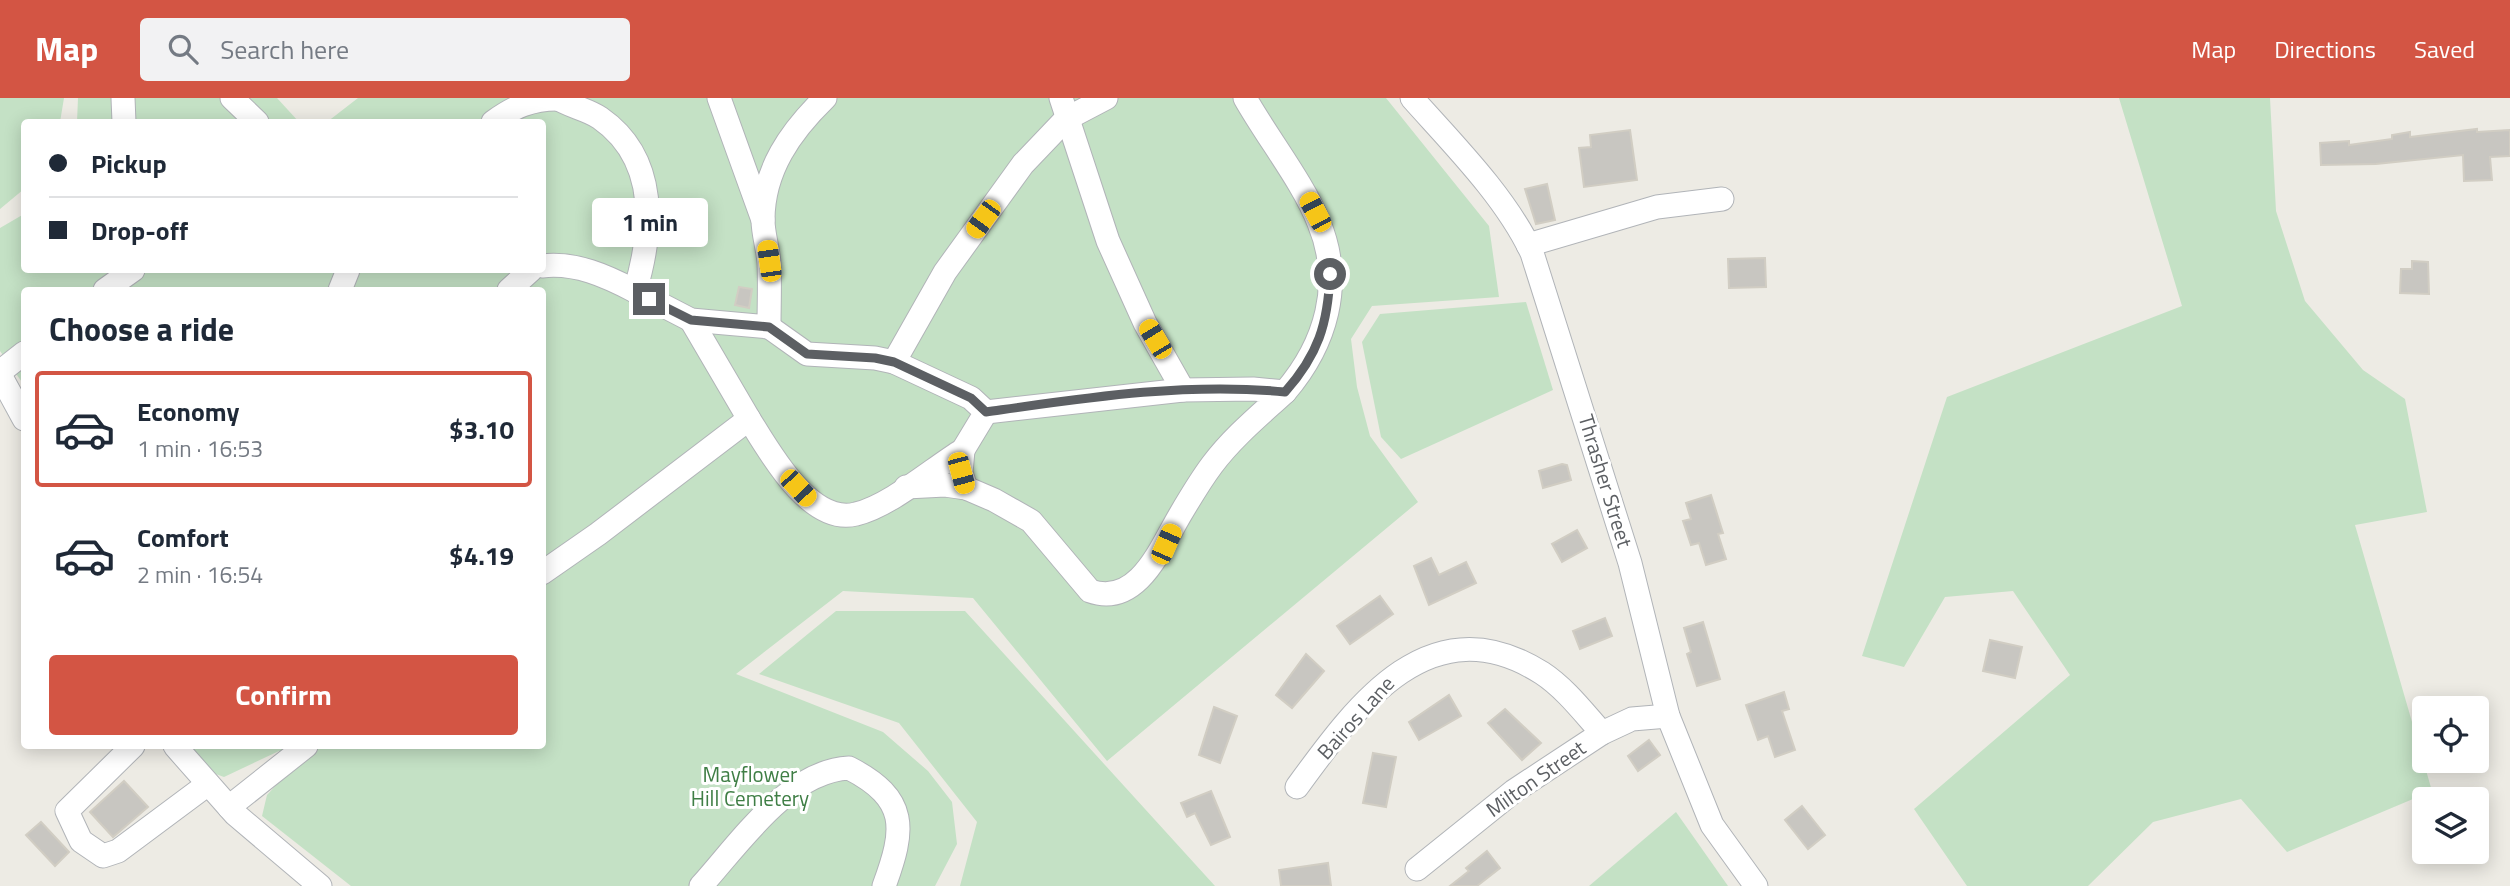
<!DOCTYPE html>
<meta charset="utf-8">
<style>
:root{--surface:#fff;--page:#f2f2f3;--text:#1f2937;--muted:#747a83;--line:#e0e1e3;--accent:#d35544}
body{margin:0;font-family:"Titillium Web",sans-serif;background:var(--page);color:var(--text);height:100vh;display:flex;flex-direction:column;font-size:26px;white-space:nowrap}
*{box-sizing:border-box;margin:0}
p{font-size:23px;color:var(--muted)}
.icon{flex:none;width:38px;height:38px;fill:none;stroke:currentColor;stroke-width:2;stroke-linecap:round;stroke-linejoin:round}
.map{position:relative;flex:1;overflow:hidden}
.drawer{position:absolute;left:21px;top:189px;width:525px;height:462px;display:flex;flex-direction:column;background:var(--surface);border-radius:7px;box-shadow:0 4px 18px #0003}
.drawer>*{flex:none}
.top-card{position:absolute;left:21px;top:21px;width:525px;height:154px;border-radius:7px;box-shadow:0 4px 18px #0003;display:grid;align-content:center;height:154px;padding:0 28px;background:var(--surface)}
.tools{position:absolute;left:2412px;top:598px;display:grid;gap:14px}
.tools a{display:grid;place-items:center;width:77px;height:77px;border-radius:7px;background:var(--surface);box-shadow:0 4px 18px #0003;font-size:35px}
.end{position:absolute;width:32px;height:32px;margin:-16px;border:9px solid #5c5f63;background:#fff;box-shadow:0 0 0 4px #fff}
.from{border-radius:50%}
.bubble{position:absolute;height:49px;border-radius:7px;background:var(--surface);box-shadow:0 4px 18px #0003;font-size:23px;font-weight:700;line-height:49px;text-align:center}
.car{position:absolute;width:21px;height:42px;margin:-21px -10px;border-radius:9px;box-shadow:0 0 5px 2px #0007;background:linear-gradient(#f5c518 24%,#345 0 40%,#f5c518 0 76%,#345 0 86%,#f5c518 0)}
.top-card b{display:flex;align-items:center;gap:24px;height:66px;font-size:26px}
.top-card b+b{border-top:2px solid var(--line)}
.top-card i{width:18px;height:18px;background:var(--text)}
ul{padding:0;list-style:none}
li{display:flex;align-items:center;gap:21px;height:116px;margin:0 14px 10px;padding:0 14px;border:4px solid transparent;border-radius:7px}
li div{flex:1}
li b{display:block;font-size:26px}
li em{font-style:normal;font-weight:700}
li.on{border-color:var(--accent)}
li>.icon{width:63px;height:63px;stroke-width:1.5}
h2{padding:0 28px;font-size:32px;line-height:84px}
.action{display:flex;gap:14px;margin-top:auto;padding:14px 28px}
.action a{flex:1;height:80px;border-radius:7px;background:var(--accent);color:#fff;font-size:28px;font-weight:700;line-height:80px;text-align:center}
header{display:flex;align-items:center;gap:42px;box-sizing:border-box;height:98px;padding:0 35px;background:var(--accent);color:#fff}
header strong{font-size:33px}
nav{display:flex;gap:38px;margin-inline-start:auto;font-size:24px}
.search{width:490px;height:63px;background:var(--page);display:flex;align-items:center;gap:18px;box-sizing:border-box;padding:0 24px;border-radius:7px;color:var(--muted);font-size:26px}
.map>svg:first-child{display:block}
.green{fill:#c4e1c5}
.building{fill:#c8c6c1;stroke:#d1cdc3;stroke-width:2}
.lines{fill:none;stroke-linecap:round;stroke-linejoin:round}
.minor-casing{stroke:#b1b4b8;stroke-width:25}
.minor{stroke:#fff;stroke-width:23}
.route{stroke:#5c5f63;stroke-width:9}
.labels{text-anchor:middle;stroke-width:6;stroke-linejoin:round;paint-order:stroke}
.street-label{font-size:21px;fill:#5c5f63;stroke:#fff}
.park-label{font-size:21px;fill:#3f7e45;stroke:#fff}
</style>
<header>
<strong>Map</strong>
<div class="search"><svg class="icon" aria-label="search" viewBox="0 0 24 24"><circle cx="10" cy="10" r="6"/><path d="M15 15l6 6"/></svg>Search here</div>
<nav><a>Map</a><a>Directions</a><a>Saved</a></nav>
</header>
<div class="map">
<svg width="2510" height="788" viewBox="0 0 2510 788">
<rect width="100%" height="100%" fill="#edebe4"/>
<g class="green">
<polygon points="0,0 64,0 60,24 24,24 24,91 0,111"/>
<polygon points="78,0 277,0 299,24 77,24"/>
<polygon points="358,0 1386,0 1489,128 1499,199 1372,208 1351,241 1357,289 1370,338 1418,404 1107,663 973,500 843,493 736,576 883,634 928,673 952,704 957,746 935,788 351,788 262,718 267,697 291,671 279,653 224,679 213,675 189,648 542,648 542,192 24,192 24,287 0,253 0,130 24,116 24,172 542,172 542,24 327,24"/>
<polygon points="2119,0 2270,0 2276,113 2305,203 2363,272 2405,301 2427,414 2355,427 2432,693 2287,754 2241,701 2153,724 2088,788 1967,788 1914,711 2070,577 2013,493 1945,499 1904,569 1862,558 1947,299 2182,208"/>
<polygon points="1526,204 1553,292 1401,361 1381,339 1362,244 1380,216"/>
<polygon points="836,513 965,513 1215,788 960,788 977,724 899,625 759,576"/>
<polygon points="1676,714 1728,788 1589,788"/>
</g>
<g class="building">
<polygon points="2477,31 2477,34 2510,32 2510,58 2490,59 2492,82 2464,83 2463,57 2376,66 2321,67 2320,45 2349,43 2349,47 2392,41 2392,37 2410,34 2410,39"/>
<polygon points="1630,32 1637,82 1584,89 1579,50 1591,49 1590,37"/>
<polygon points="1547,86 1555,122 1536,126 1525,91"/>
<polygon points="1765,160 1766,189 1729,190 1728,161"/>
<polygon points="2412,163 2428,164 2429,196 2400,195 2401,171 2412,171"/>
<polygon points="739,189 752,191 749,210 735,207"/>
<polygon points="1562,366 1567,367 1571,382 1543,390 1539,373"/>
<polygon points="1711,397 1723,435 1718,436 1726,461 1706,467 1699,445 1691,447 1683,423 1691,421 1686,405"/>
<polygon points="1577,432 1587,450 1562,464 1552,446"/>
<polygon points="1431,460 1439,477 1466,464 1476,485 1429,507 1414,468"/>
<polygon points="1380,498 1393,516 1350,546 1337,528"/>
<polygon points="1605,520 1612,538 1580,551 1573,533"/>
<polygon points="1703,524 1720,581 1697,588 1687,556 1691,554 1684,530"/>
<polygon points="1990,542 2022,549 2015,580 1983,573"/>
<polygon points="1306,556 1324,573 1292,610 1276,597"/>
<polygon points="1784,594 1789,611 1782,613 1795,652 1775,659 1768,638 1758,642 1746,607"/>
<polygon points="1449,597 1461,618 1419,642 1409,624"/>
<polygon points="1214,609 1237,618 1220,665 1199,657"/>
<polygon points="1505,611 1541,645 1522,662 1488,625"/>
<polygon points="1649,642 1660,657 1638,673 1628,658"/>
<polygon points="1373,655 1396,659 1386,709 1363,705"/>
<polygon points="124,683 148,709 113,739 90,714"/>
<polygon points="1211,693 1230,739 1211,747 1195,715 1187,719 1181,705"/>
<polygon points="1802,708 1825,737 1808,751 1785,722"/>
<polygon points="41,724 69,754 55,768 26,737"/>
<polygon points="1487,753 1500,770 1477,788 1450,788 1469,773 1466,770"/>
<polygon points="1328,765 1331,788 1281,788 1279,772"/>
</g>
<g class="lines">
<defs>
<g id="minor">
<polyline points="123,0 124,24"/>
<polyline points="232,0 257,24"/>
<path d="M557,0C568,8 587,11 600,20C659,61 653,133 635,193L691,222L769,229C769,208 770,186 769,165C768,150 763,136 763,122C763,72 791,33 825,0"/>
<polyline points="719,0 763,122"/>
<path d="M1245,0C1267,39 1304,86 1319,125C1344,186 1326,246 1285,294"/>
<path d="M1412,0C1453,46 1506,99 1532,155L1630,465L1668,618L1712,727L1756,788"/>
<path d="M493,24C514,9 531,1 557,1"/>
<polyline points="1528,147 1657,109 1722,101"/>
<path d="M542,168C576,164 606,178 635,193"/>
<polyline points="105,192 133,172"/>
<polyline points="340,192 348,172"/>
<polyline points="509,192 531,172"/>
<polyline points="769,229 807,256 875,260 894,264 971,300 986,314 963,352"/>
<polyline points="894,264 945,174 1023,66 1066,21 1106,0"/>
<polyline points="0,274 24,255"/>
<polyline points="0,277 24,321"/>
<polyline points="986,314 1183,292"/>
<path d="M749,321C769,353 810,428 856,416C890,408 932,371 963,352L961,375L966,390L994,402L1031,423L1090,493C1138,510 1161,449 1180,417C1190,400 1200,383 1212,367C1233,339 1260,317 1285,294L1253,291L1183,292L1145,225L1108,143L1061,0"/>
<polyline points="906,389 945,387 966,390"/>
<polyline points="542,475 598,436 749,321 691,222"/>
<polyline points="133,648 67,713 81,743 103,758 118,753 208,686"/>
<polyline points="175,648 235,716 320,788"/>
<path d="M1297,689C1356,608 1430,504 1542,575C1565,590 1584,615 1602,635"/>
<polyline points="229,709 306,648"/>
<polyline points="1417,771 1514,693 1602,635 1632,621 1668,618"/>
<path d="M701,788C739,746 788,673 849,670C909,701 905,731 884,788"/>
</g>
</defs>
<use href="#minor" class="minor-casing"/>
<use href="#minor" class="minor"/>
</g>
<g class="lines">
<path class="route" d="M649,201L691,222L769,229L807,256L875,260L894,264L971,300L986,314C1084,300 1186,284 1285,294C1318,257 1328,226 1330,176"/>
</g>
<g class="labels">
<g class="street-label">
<text transform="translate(1605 383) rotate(73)" y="7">Thrasher Street</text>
<text transform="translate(1356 620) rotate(-48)" y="7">Bairos Lane</text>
<text transform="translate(1536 681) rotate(-35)" y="7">Milton Street</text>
</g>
<g class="park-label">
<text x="750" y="684">Mayflower<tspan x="750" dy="24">Hill Cemetery</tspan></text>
</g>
</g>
</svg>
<div class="tools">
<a><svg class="icon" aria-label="locate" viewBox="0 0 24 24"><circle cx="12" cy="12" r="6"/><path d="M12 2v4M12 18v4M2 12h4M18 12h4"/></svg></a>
<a><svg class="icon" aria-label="layers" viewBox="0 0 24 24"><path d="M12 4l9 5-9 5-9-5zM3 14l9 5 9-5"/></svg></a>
</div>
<i class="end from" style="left:1330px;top:176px"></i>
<i class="end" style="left:649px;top:201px"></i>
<div class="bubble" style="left:592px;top:100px;width:116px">1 min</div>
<i class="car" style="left:1315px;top:114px;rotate:332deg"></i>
<i class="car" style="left:983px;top:121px;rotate:216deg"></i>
<i class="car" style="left:769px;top:163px;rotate:352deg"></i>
<i class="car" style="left:1155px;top:241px;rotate:329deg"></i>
<i class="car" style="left:961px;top:375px;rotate:165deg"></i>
<i class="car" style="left:798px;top:390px;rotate:137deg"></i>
<i class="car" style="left:1166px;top:446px;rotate:24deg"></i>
<div class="top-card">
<b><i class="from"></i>Pickup</b>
<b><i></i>Drop-off</b>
</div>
<section class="drawer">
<h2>Choose a ride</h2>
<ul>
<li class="on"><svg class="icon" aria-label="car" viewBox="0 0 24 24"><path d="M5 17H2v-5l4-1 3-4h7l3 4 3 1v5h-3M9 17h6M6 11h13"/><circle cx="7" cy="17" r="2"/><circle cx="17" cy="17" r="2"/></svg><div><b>Economy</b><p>1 min · 16:53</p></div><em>$3.10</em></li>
<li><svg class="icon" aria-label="car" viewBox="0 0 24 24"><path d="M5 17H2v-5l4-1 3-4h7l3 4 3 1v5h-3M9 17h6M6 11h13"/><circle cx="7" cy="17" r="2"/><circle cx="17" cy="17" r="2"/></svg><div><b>Comfort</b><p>2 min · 16:54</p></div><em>$4.19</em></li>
</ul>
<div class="action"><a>Confirm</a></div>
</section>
</div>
